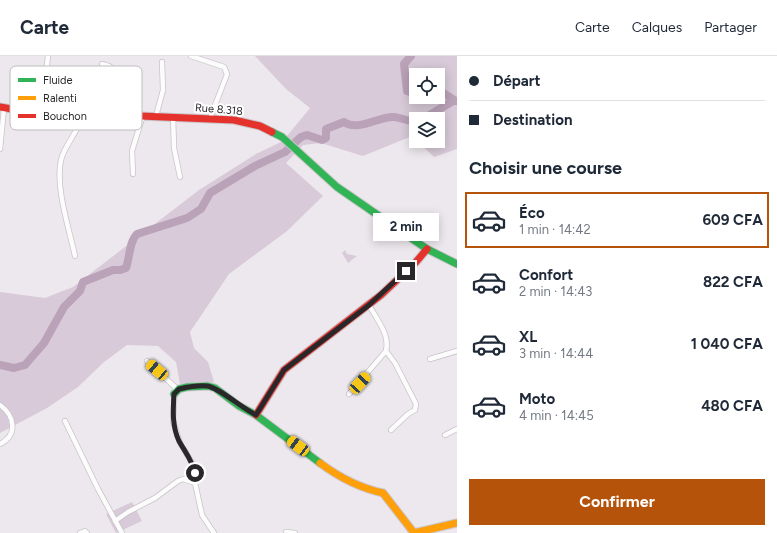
<!DOCTYPE html>
<html lang="fr">
<meta charset="utf-8">
<style>
:root{--surface:#fff;--page:#f2f2f3;--text:#1f2937;--muted:#747a83;--line:#e0e1e3;--accent:#b45309}
body{margin:0;font-family:Figtree,sans-serif;background:var(--page);color:var(--text);height:100vh;display:flex;flex-direction:column;font-size:15px;white-space:nowrap}
*{box-sizing:border-box;margin:0}
p{font-size:13px;color:var(--muted)}
.icon{flex:none;width:22px;height:22px;fill:none;stroke:currentColor;stroke-width:2;stroke-linecap:round;stroke-linejoin:round}
.map{position:relative;flex:1;overflow:hidden}
.drawer{display:flex;flex-direction:column;background:var(--surface);width:320px}
.drawer>*{flex:none}
.guide{display:grid;align-content:center;height:88px;padding:0 12px;background:var(--surface)}
.buttons{position:absolute;left:409px;top:12px;display:grid;gap:8px}
.buttons a{display:grid;place-items:center;width:36px;height:36px;border-radius:0px;background:var(--surface);box-shadow:0 2px 10px #0003;font-size:20px}
.end{position:absolute;width:18px;height:18px;margin:-9px;border:5px solid #2a272a;background:#fff;box-shadow:0 0 0 2px #fff}
.from{border-radius:50%}
.bubble{position:absolute;height:28px;border-radius:0px;background:var(--surface);box-shadow:0 2px 10px #0003;font-size:13px;font-weight:700;line-height:28px;text-align:center}
.car{position:absolute;width:12px;height:24px;margin:-12px -6px;border-radius:5px;box-shadow:0 0 3px 1px #0007;background:linear-gradient(#f5c518 24%,#345 0 40%,#f5c518 0 76%,#345 0 86%,#f5c518 0)}
.guide b{display:flex;align-items:center;gap:14px;height:38px;font-size:15px}
.guide b+b{border-top:1px solid var(--line)}
.guide i{width:10px;height:10px;background:var(--text)}
ul{padding:0;list-style:none}
li{display:flex;align-items:center;gap:12px;height:56px;margin:0 8px 6px;padding:0 4px;border:2px solid transparent;border-radius:0px}
li div{flex:1}
li b{display:block;font-size:15px}
li em{font-style:normal;font-weight:700}
li.selected{border-color:var(--accent)}
li>.icon{width:36px;height:36px;stroke-width:1.5}
h2{padding:0 12px;font-size:18px;line-height:48px}
.action{display:flex;gap:8px;margin-top:auto;padding:8px 12px}
.action a{flex:1;height:46px;border-radius:0px;background:var(--accent);color:#fff;font-size:16px;font-weight:700;line-height:46px;text-align:center}
header{display:flex;align-items:center;gap:24px;box-sizing:border-box;height:56px;padding:0 20px;background:var(--surface);border-bottom:1px solid var(--line)}
header strong{font-size:19px}
nav{display:flex;gap:22px;margin-inline-start:auto;font-size:14px}
main{display:flex;flex:1;min-height:0}
.map>svg:first-child{display:block}
.green{fill:#d8cad8;fill-rule:evenodd}
.lines{fill:none;stroke-linecap:round;stroke-linejoin:round}
.river{stroke:#baa2b9;stroke-width:8}
.street-casing{stroke:#c8c4c8;stroke-width:6}
.fast-casing{stroke:#c8c4c8;stroke-width:9}
.slow-casing{stroke:#c8c4c8;stroke-width:9}
.jam-casing{stroke:#c8c4c8;stroke-width:9}
.street{stroke:#fcfcfc;stroke-width:4.5}
.fast{stroke:#30b455;stroke-width:7}
.slow{stroke:#ff9f0a;stroke-width:7}
.jam{stroke:#e5322d;stroke-width:7}
.route{stroke:#2a272a;stroke-width:5}
.labels{text-anchor:middle;stroke-width:4;stroke-linejoin:round;paint-order:stroke}
.street-label{font-size:11px;fill:#2a272a;stroke:#fff}
.key{fill:#fff;stroke:#bfbebf;stroke-width:1}
.key-label{font-size:11px;fill:#2a272a}
</style>
<header>
<strong>Carte</strong>
<nav><a>Carte</a><a>Calques</a><a>Partager</a></nav>
</header>
<main>
<div class="map">
<svg width="457" height="477" viewBox="0 0 457 477">
<rect width="100%" height="100%" fill="#ede8ed"/>
<g class="green">
<path d="M255,0H457V93L434,101L417,85H438V63H416V84L412,80L363,100L321,87L303,89L286,107L323,140L287,175L229,218L190,276L194,292L208,306L214,326L180,328L176,306L158,290L127,289L104,306L78,331L47,352L0,377V236L45,242L73,231L199,134L256,98L283,85L310,52L286,33ZM416,19H438V41H416Z"/>
<polygon points="345,194 347,198 357,200 348,207 342,197"/>
<polygon points="132,446 142,465 116,477 106,458"/>
</g>
<g class="lines">
<g class="river">
<polyline points="411,0 404,8 407,35 416,38"/>
<polyline points="438,36 442,36 456,45"/>
<polyline points="423,63 453,45"/>
<path d="M0,309L14,312L25,309L44,287L64,251L80,235L83,226L113,214H120L126,212C130,201 129,186 137,178L187,162L201,153L210,137L255,110L285,96L301,81L307,79L322,84L326,82V73L344,66C358,76 379,60 394,61C401,62 409,65 416,66"/>
</g>
<defs>
<g id="street">
<polyline points="191,0 224,11 227,18 226,21 210,62"/>
<polyline points="42,55 48,0"/>
<polyline points="98,57 108,34 113,13 109,10 102,8"/>
<polyline points="127,58 131,20"/>
<polyline points="156,60 163,34 162,6"/>
<polyline points="173,60 174,92 180,121"/>
<polyline points="0,93 4,52"/>
<polyline points="133,118 132,95 143,59"/>
<path d="M75,200C69,172 55,131 61,104C65,87 80,76 81,57"/>
<path d="M369,249C377,264 390,278 386,295L395,307L416,348L415,354L408,358L391,374"/>
<polyline points="430,303 457,295"/>
<polyline points="147,305 175,331 173,365 180,387 194,410 195,427 202,459 214,477"/>
<polyline points="349,338 386,295"/>
<path d="M0,349C15,360 18,379 0,388"/>
<polyline points="65,365 98,433 122,477"/>
<polyline points="445,379 457,373"/>
<polyline points="115,465 128,456 155,442 178,425 183,423 195,427"/>
<polyline points="286,476 295,477"/>
<polyline points="80,477 85,475 87,477"/>
</g>
<g id="fast">
<polyline points="272,76 282,81 337,131 427,193 457,208"/>
<polyline points="174,338 179,333 187,331 208,330 215,332 239,350 256,359 320,407"/>
</g>
<path id="slow" d="M320,407C340,422 360,432 383,437L414,477L457,467"/>
<g id="jam">
<polyline points="0,51 23,55 234,64 260,70 272,76"/>
<polyline points="256,359 284,314 381,239 416,206 427,193"/>
</g>
</defs>
<use href="#street" class="street-casing"/>
<use href="#fast" class="fast-casing"/>
<use href="#slow" class="slow-casing"/>
<use href="#jam" class="jam-casing"/>
<use href="#street" class="street"/>
<use href="#fast" class="fast"/>
<use href="#slow" class="slow"/>
<use href="#jam" class="jam"/>
</g>
<g class="lines">
<path class="route" d="M195,417C192,404 185,396 179,385C172,370 173,355 174,338L179,333C188,331 198,329 207,330C218,331 243,353 256,359L284,314L369,249L406,215"/>
</g>
<g class="labels">
<g class="street-label">
<text transform="translate(219 53) rotate(5)" y="4">Rue 8.318</text>
</g>
</g>
<rect x="10" y="10" width="132" height="64" rx="6" class="key"/>
<rect x="18" y="22" width="18" height="4" fill="#30b455"/>
<rect x="18" y="40" width="18" height="4" fill="#ff9f0a"/>
<rect x="18" y="58" width="18" height="4" fill="#e5322d"/>
<g class="key-label">
<text x="43" y="28">Fluide</text>
<text x="43" y="46">Ralenti</text>
<text x="43" y="64">Bouchon</text>
</g>
</svg>
<div class="buttons">
<a><svg class="icon" aria-label="locate" viewBox="0 0 24 24"><circle cx="12" cy="12" r="6"/><path d="M12 2v4M12 18v4M2 12h4M18 12h4"/></svg></a>
<a><svg class="icon" aria-label="layers" viewBox="0 0 24 24"><path d="M12 4l9 5-9 5-9-5zM3 14l9 5 9-5"/></svg></a>
</div>
<i class="end from" style="left:195px;top:417px"></i>
<i class="end" style="left:406px;top:215px"></i>
<div class="bubble" style="left:373px;top:157px;width:66px">2 min</div>
<i class="car" style="left:157px;top:314px;rotate:310deg"></i>
<i class="car" style="left:360px;top:327px;rotate:43deg"></i>
<i class="car" style="left:298px;top:390px;rotate:307deg"></i>
</div>
<section class="drawer">
<div class="guide">
<b><i class="from"></i>Départ</b>
<b><i></i>Destination</b>
</div>
<h2>Choisir une course</h2>
<ul>
<li class="selected"><svg class="icon" aria-label="car" viewBox="0 0 24 24"><path d="M5 17H2v-5l4-1 3-4h7l3 4 3 1v5h-3M9 17h6M6 11h13"/><circle cx="7" cy="17" r="2"/><circle cx="17" cy="17" r="2"/></svg><div><b>Éco</b><p>1 min · 14:42</p></div><em>609 CFA</em></li>
<li><svg class="icon" aria-label="car" viewBox="0 0 24 24"><path d="M5 17H2v-5l4-1 3-4h7l3 4 3 1v5h-3M9 17h6M6 11h13"/><circle cx="7" cy="17" r="2"/><circle cx="17" cy="17" r="2"/></svg><div><b>Confort</b><p>2 min · 14:43</p></div><em>822 CFA</em></li>
<li><svg class="icon" aria-label="car" viewBox="0 0 24 24"><path d="M5 17H2v-5l4-1 3-4h7l3 4 3 1v5h-3M9 17h6M6 11h13"/><circle cx="7" cy="17" r="2"/><circle cx="17" cy="17" r="2"/></svg><div><b>XL</b><p>3 min · 14:44</p></div><em>1 040 CFA</em></li>
<li><svg class="icon" aria-label="car" viewBox="0 0 24 24"><path d="M5 17H2v-5l4-1 3-4h7l3 4 3 1v5h-3M9 17h6M6 11h13"/><circle cx="7" cy="17" r="2"/><circle cx="17" cy="17" r="2"/></svg><div><b>Moto</b><p>4 min · 14:45</p></div><em>480 CFA</em></li>
</ul>
<div class="action"><a>Confirmer</a></div>
</section>
</main>
